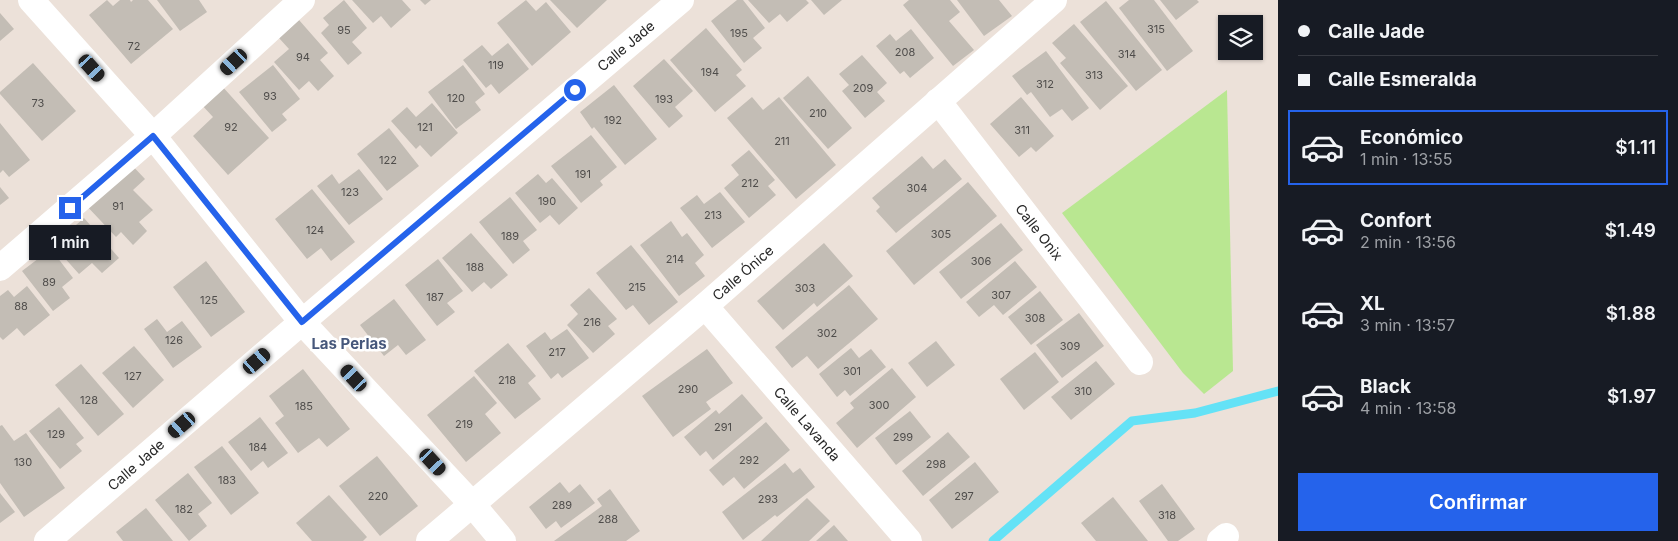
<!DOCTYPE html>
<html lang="es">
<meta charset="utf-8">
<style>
:root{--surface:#171b24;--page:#242831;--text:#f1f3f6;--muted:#9ea1a6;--line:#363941;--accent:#2563eb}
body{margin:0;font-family:Inter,sans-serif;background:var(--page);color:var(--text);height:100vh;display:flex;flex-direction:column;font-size:19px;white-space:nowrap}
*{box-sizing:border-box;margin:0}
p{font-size:16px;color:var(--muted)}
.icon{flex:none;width:28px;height:28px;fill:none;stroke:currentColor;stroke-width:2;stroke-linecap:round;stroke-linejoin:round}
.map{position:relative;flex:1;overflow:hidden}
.side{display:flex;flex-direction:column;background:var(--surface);width:400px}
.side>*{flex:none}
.hud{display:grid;align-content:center;height:110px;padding:0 20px;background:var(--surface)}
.controls{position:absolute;left:1218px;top:15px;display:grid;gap:10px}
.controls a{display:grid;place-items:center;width:45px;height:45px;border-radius:0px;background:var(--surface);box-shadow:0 1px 4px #0004;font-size:25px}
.end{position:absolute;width:22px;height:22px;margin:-11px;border:6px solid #2563eb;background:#fff;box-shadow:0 0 0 2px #fff}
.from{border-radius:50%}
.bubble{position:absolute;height:35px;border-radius:0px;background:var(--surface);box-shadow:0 1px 4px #0004;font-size:16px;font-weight:600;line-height:35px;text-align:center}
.car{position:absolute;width:15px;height:30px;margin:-15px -8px;border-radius:6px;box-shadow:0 0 4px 1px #0007;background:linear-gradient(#222 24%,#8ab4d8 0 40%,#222 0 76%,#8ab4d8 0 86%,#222 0)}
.hud b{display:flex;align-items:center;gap:18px;height:48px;font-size:19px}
.hud b+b{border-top:1px solid var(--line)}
.hud i{width:12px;height:12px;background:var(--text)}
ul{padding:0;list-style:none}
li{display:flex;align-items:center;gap:15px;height:75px;margin:0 10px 8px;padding:0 10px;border:2px solid transparent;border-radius:0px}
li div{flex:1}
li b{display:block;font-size:19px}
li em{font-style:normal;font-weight:600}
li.active{border-color:var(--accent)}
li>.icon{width:45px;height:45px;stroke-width:1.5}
.cta{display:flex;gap:10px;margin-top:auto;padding:10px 20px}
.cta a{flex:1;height:58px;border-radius:0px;background:var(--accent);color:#fff;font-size:20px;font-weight:600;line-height:58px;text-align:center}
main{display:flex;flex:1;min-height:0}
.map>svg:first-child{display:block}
.green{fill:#b9e791}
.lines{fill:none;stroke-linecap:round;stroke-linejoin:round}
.stream{stroke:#64e2f6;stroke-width:9}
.building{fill:#c3bdb5}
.minor{stroke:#fff;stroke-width:26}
.route{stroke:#2563eb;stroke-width:6}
.labels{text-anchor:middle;stroke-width:5;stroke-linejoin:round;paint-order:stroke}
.number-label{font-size:11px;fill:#4f4d4b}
.street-label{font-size:14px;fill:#282828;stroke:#fff}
.neighbourhood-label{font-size:15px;font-weight:bold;fill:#46577b;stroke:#fff}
</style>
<main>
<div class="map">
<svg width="1278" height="541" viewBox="0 0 1278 541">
<rect width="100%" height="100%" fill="#ece1d9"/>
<polygon class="green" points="1227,90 1233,371 1204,394 1183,373 1062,213"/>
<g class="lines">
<polyline class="stream" points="993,541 1132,421 1195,413 1278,391"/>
</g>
<g class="building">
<polygon points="107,0 113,6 120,0 130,0 131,2 133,0 148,0 173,29 131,64 89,15"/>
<polygon points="157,0 199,0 207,12 180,31"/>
<polygon points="344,0 367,28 352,42 362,53 348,65 321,33 329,25 323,18"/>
<polygon points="352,0 402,0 411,10 391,28 381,16 373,23"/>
<polygon points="420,0 431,0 425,5"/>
<polygon points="526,0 536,11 546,2 571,32 532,66 497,23"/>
<polygon points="550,0 607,0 577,28"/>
<polygon points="737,0 743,0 765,28 753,38 762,48 744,63 711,21"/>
<polygon points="748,0 806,0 809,3 787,22 780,14 769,23"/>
<polygon points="811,0 842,0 824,15"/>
<polygon points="909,0 950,0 960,12 949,21 974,50 953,66 903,5"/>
<polygon points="957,0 999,0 1012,16 984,36"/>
<polygon points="1129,0 1154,0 1193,51 1167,71 1119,8"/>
<polygon points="1160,0 1197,0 1199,2 1176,20"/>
<polygon points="1106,1 1162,70 1136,91 1080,22"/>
<polygon points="0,13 14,29 0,41"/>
<polygon points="299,20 328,53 320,60 334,76 318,91 309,81 299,90 274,62 289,49 279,38"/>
<polygon points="1074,24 1128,86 1100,110 1060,63 1066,58 1052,43"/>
<polygon points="706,28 742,70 736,75 746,86 715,112 670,60"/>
<polygon points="911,29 934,58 910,78 904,71 900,74 876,46 890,34 896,41"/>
<polygon points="508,43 529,69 499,94 491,84 486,88 463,60 482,45 492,56"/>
<polygon points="1046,51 1089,108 1072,121 1062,109 1050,117 1031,92 1027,95 1012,76"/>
<polygon points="862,55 887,83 877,92 885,101 865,118 842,91 849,85 839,74"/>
<polygon points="664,59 693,91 675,107 683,116 669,128 633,86"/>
<polygon points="33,63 76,111 42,141 0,94 0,92"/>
<polygon points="273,65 300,99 282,114 287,120 272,132 239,92"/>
<polygon points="463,65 485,94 475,102 481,110 456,129 428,92"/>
<polygon points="808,76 852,128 828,149 783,98"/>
<polygon points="221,85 269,138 228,175 193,136 213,117 200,103"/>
<polygon points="614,85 657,139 625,165 594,127 592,129 580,112"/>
<polygon points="752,97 763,110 779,97 836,165 796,199 727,118"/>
<polygon points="1021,97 1054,136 1036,152 1031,147 1019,157 990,124"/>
<polygon points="432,103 458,133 431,157 420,145 416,149 391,121 407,107 416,117"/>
<polygon points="0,123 30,160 9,177 3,170 0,173"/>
<polygon points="389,128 419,166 387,191 357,154"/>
<polygon points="591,135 617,167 600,181 603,185 581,203 551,166"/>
<polygon points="749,150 775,180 768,186 776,195 749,218 724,188 739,175 731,165"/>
<polygon points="922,156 933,169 945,159 962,179 896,233 876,211 880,207 872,198"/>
<polygon points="128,161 145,179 133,190 153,210 139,222 147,231 133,245 121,232 116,237 83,202"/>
<polygon points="359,169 383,199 349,225 317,186 332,174 339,184"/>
<polygon points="538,174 546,183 552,178 578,208 559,225 550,215 540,223 515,193"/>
<polygon points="968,182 997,216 914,285 886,251"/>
<polygon points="0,187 9,198 0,205"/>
<polygon points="312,189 355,242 331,261 321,248 307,259 275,219"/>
<polygon points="720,192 745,222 712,248 680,208 697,195 704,204"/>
<polygon points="510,197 537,230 523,241 530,250 513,264 479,222"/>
<polygon points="84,218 119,258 102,273 92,263 79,274 53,245"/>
<polygon points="671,221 682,237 687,233 704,255 695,263 705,276 679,296 640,245"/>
<polygon points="1001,223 1023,250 961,299 939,272"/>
<polygon points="471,233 508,275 491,289 484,282 472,292 442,258"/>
<polygon points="824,243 853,276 817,307 814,303 783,330 757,301"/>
<polygon points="631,245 678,302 649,325 633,305 626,310 596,273"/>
<polygon points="51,249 73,278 62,287 70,298 53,311 22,271"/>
<polygon points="438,259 463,291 447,303 455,312 437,326 405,285"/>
<polygon points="206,261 245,312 211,337 173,287"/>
<polygon points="1015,261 1037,287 1003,315 994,305 979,317 966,302"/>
<polygon points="849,285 878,319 818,369 807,356 792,368 775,347"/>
<polygon points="27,286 50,315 24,336 17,328 3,340 0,337 0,296 8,290 14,297"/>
<polygon points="589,288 617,319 608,326 615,334 593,353 567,325 578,314 570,305"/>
<polygon points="1040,291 1063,320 1031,345 1008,317"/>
<polygon points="394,299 426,340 406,355 398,345 384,356 360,325"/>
<polygon points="1079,313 1104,346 1062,378 1036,345"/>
<polygon points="157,319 167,332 182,321 202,347 173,368 144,329"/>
<polygon points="567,329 589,358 562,378 558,373 551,379 526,346 545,332 551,340"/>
<polygon points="936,341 955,365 927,387 908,363"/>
<polygon points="508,343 536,376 528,383 541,399 515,419 474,371"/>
<polygon points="134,346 164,380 133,408 102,373"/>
<polygon points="851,348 859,358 871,349 886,367 850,396 845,390 837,397 819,374"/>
<polygon points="707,349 733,383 706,402 711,409 673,437 642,396"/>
<polygon points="1035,352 1059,382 1024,410 1000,379"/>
<polygon points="1096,361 1115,384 1071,420 1051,397"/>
<polygon points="81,364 124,414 98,436 55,385"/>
<polygon points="892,368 916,397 857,448 836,423 854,408 850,403"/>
<polygon points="303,369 350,429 327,447 319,438 298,453 275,423 284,416 269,396"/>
<polygon points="474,376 497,403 485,414 501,433 466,462 427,415"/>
<polygon points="742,394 763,418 713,460 706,451 700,456 684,437 716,410 719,414"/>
<polygon points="59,407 84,438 76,444 82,451 60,469 29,431"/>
<polygon points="910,411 931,437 896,465 875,438"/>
<polygon points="260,417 288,453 268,468 263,461 251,471 228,442"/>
<polygon points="766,422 790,450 744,489 734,477 723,486 709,470"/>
<polygon points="2,425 14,441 26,433 65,488 24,517 0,483 0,426"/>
<polygon points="948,432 970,457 923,496 902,471"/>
<polygon points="222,446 259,493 231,515 194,467"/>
<polygon points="377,456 418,506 380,536 339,486"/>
<polygon points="975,462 999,492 952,529 929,500"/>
<polygon points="785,463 793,473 800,468 815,487 777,517 775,515 743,540 722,512"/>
<polygon points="188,473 212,503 198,514 207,526 189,541 155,500"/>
<polygon points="560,482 569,493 580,484 595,503 561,528 556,521 546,529 529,507"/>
<polygon points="1162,484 1195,529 1178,541 1168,541 1139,501"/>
<polygon points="610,489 640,531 626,541 554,541 602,506 597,499"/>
<polygon points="0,493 15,512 0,523"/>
<polygon points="329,495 367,537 363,541 312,541 296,523"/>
<polygon points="1113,497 1148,541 1096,541 1081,523"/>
<polygon points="807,498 830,521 809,541 761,541"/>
<polygon points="146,508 173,541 123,541 116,532"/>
<polygon points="834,525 848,541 816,541"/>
</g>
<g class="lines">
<g class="minor">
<polyline points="31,0 153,136 302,322 472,504 503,541"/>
<polyline points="938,101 1140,362"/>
<polyline points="0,268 153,136 302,0"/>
<polyline points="705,306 909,541"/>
<polyline points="47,541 302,322 681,0"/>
<polyline points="429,541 705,306 1054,0"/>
<polyline points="1220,541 1226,536"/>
</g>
</g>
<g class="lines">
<polyline class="route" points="70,208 153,136 302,322 575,90"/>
</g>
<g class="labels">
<g class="number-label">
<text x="1156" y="33">315</text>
<text x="344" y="34">95</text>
<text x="739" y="37">195</text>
<text x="134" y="50">72</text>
<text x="905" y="56">208</text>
<text x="1127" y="58">314</text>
<text x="303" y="61">94</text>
<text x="496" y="69">119</text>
<text x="710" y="76">194</text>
<text x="1094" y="79">313</text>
<text x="1045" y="88">312</text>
<text x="863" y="92">209</text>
<text x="270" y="100">93</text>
<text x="456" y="102">120</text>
<text x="664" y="103">193</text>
<text x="38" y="107">73</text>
<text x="818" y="117">210</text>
<text x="613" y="124">192</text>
<text x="231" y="131">92</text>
<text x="425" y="131">121</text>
<text x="1022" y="134">311</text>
<text x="782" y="145">211</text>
<text x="388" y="164">122</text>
<text x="583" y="178">191</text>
<text x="750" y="187">212</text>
<text x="917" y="192">304</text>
<text x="350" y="196">123</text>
<text x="547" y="205">190</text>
<text x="118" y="210">91</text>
<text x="713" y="219">213</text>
<text x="315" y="234">124</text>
<text x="941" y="238">305</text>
<text x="510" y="240">189</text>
<text x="675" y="263">214</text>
<text x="981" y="265">306</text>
<text x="475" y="271">188</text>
<text x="49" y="286">89</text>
<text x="637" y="291">215</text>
<text x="805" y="292">303</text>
<text x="1001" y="299">307</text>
<text x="435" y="301">187</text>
<text x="209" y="304">125</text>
<text x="21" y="310">88</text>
<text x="1035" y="322">308</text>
<text x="592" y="326">216</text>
<text x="827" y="337">302</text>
<text x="174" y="344">126</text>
<text x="1070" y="350">309</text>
<text x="557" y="356">217</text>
<text x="852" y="375">301</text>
<text x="133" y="380">127</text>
<text x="507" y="384">218</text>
<text x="688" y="393">290</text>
<text x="1083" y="395">310</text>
<text x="89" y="404">128</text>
<text x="879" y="409">300</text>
<text x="304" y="410">185</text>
<text x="464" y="428">219</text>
<text x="723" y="431">291</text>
<text x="56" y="438">129</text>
<text x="903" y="441">299</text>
<text x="258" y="451">184</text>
<text x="749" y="464">292</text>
<text x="23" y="466">130</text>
<text x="936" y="468">298</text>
<text x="227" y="484">183</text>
<text x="378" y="500">220</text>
<text x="964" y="500">297</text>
<text x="768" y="503">293</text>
<text x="562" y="509">289</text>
<text x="184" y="513">182</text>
<text x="1167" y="519">318</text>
<text x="608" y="523">288</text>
</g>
<g class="street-label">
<text transform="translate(626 46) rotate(-40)" y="5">Calle Jade</text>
<text transform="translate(1039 232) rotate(52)" y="5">Calle Onix</text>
<text transform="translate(743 273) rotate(-41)" y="5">Calle Ónice</text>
<text transform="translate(807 424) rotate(49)" y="5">Calle Lavanda</text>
<text transform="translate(136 465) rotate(-41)" y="5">Calle Jade</text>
</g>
<g class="neighbourhood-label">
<text x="349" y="349">Las Perlas</text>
</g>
</g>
</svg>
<div class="controls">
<a><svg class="icon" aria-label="layers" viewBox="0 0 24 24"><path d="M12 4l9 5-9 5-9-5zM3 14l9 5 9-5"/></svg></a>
</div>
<i class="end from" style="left:575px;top:90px"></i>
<i class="end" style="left:70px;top:208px"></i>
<div class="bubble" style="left:29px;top:225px;width:82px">1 min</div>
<i class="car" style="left:234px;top:62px;rotate:227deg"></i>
<i class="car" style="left:92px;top:68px;rotate:138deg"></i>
<i class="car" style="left:257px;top:361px;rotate:49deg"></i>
<i class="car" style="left:354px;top:378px;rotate:317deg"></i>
<i class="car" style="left:182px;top:425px;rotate:229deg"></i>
<i class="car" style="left:433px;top:462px;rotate:137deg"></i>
</div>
<section class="side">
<div class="hud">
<b><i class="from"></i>Calle Jade</b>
<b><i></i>Calle Esmeralda</b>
</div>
<ul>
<li class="active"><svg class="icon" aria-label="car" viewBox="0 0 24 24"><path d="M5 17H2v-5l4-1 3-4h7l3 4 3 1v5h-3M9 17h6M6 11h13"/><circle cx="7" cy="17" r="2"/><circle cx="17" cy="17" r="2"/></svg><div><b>Económico</b><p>1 min · 13:55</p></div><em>$1.11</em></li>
<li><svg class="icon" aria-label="car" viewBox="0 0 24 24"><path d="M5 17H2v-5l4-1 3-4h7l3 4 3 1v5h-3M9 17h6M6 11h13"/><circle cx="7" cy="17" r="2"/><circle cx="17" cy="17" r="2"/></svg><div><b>Confort</b><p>2 min · 13:56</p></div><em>$1.49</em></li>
<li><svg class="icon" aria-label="car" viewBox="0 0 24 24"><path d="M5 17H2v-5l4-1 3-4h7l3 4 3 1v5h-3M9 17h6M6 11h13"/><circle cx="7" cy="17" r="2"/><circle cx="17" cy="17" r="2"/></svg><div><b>XL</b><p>3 min · 13:57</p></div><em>$1.88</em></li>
<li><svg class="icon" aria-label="car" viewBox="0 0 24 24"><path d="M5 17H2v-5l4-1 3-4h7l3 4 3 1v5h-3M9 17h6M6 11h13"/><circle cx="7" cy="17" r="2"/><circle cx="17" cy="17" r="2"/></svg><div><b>Black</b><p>4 min · 13:58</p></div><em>$1.97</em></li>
</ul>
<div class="cta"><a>Confirmar</a></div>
</section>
</main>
